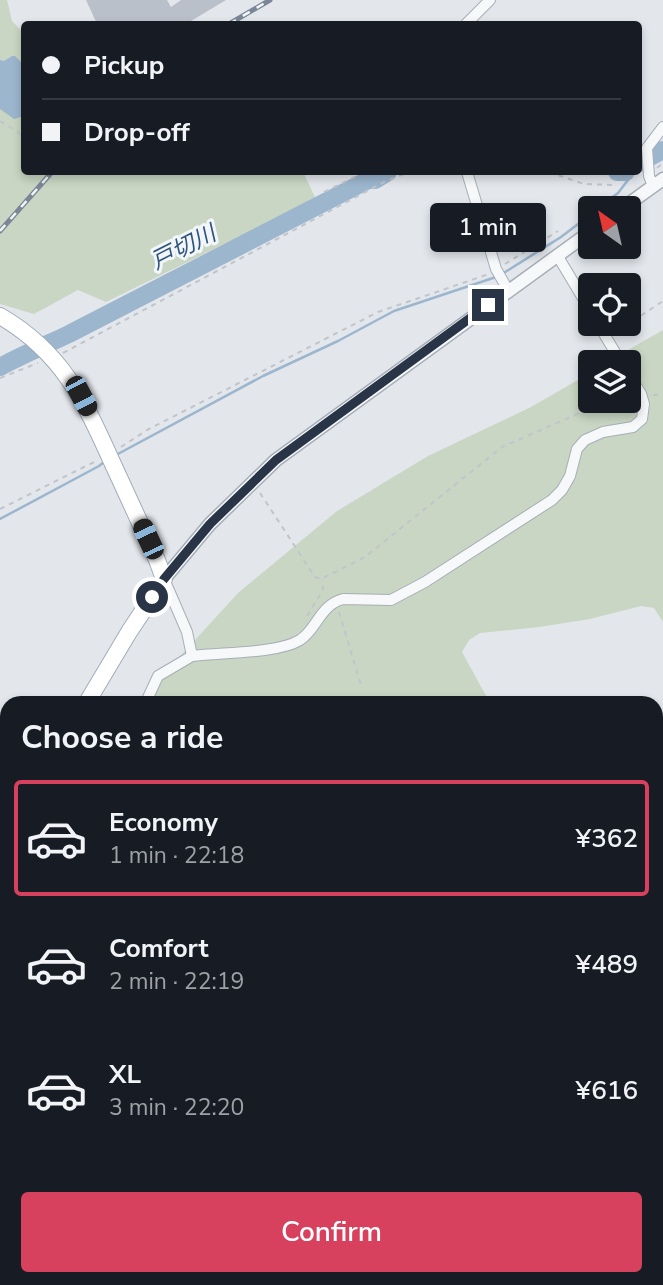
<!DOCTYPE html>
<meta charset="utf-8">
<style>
:root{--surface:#171b24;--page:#20242c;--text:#f1f3f6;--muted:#9ea1a6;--line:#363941;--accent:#d8415e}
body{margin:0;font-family:"Nunito Sans","Noto Sans JP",sans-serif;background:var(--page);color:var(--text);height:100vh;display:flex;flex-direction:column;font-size:26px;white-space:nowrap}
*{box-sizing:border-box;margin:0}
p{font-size:23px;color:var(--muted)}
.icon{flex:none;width:38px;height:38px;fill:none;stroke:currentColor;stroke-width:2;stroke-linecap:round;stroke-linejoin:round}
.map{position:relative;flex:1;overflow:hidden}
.details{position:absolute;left:0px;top:696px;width:663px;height:590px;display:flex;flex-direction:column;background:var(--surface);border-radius:21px 21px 0 0;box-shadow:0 4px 10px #0003}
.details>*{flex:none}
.banner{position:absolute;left:21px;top:21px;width:621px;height:154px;border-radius:7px;box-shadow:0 4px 10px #0003;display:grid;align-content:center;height:154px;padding:0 21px;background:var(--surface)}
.needle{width:46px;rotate:326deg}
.buttons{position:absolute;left:578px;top:196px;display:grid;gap:14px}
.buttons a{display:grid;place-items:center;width:63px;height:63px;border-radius:7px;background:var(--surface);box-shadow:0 4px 10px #0003;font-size:35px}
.end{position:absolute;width:32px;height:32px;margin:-16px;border:9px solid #293546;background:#fff;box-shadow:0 0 0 4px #fff}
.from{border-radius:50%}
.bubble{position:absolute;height:49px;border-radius:7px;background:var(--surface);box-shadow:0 4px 10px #0003;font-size:23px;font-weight:600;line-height:49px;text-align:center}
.car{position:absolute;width:21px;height:42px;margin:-21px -10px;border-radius:9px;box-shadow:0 0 5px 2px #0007;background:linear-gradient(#222 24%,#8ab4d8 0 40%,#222 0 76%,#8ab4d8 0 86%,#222 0)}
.banner b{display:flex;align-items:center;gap:24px;height:66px;font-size:26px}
.banner b+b{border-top:2px solid var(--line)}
.banner i{width:18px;height:18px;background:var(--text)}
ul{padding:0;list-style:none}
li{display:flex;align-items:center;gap:21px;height:116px;margin:0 14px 10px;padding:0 7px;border:4px solid transparent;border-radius:7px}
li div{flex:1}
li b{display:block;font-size:26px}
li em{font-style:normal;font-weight:600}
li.current{border-color:var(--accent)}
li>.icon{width:63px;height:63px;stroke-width:1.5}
h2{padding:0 21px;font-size:32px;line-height:84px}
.cta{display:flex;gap:14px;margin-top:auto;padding:14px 21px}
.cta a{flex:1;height:80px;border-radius:7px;background:var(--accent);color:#fff;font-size:28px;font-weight:600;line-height:80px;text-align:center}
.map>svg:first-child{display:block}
.green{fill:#c9d6c3}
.water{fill:#9cb6ce}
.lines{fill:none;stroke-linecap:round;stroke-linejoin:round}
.stream{stroke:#9cb6ce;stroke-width:2.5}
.river{stroke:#9cb6ce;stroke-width:18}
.building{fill:#bac0ca}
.minor-casing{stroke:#a7aeb7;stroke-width:12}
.tertiary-casing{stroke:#a7aeb7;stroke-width:15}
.primary-casing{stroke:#a1acb9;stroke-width:18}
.path{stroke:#c1c5cb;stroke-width:2;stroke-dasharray:5 5;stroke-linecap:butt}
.minor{stroke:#f6f8fa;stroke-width:10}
.tertiary{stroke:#f6f8fa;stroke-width:12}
.primary{stroke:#fff;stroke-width:16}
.rail-casing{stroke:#7b8797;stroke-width:5}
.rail{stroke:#f3f6f9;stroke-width:2.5;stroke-dasharray:8;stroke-linecap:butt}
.route{stroke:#293546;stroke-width:9}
.labels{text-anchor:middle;stroke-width:6;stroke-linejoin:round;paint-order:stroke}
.water-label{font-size:23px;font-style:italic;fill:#30567d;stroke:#f3f6f9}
</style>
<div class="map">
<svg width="663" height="1285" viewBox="0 0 663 1285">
<rect width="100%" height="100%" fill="#e3e7ec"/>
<g class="green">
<polygon points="0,0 7,0 12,21 24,33 24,172 303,172 316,199 106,302 78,290 34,314 0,304"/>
<polygon points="663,330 663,622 654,608 641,606 590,619 539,627 480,633 469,640 462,652 485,694 493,703 142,704 173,664 238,593 337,511 428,456 531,407 590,373 590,401 628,401 628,362 607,362"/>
<polygon points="663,761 663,1285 353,1285 348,1279 656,1279 656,764"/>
</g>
<polygon class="water" points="12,56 15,56 21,62 24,60 24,114 21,117 14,119 0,109 0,60 4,61"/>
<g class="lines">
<g class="stream">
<polyline points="598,208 618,193 628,180 624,172"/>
<polyline points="502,274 561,237 590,215"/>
<polyline points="116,455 263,376 338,341 394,311 496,277"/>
<polyline points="0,519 99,466 104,462"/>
<polyline points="0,880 6,921"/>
<polyline points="0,1036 5,927"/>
</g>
<g class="river">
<polyline points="639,163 663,150"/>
<polyline points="617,172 626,172"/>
<path d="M0,367C22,355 46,345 69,334L368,180H375L388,172"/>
</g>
</g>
<polygon class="building" points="86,0 167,0 171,7 181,0 226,0 186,24 97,24"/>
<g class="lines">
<defs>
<g id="minor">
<polyline points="466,24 490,0"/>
<polyline points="467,172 496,269 508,290"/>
<polyline points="653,186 649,176 647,148 663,127"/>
<polyline points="557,255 590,310"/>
<polyline points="598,324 621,362"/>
<path d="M164,579L187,632L192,656C221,652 277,654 300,640C317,629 320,605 343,599L391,600L425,582L552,500L562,490L570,476L577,449L585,440L603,432L633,427L642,419L644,404L641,394L628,373"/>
<polyline points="145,704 158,676 192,656"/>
<polyline points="0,925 7,924"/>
</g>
<g id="tertiary">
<polyline points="623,208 663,179"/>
<polyline points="164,579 210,524 276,460 590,232"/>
</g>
<g id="primary">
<path d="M0,316C62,352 84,400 112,462C127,495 142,528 157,560L164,579L129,632L86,704"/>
<polyline points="5,1285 7,1232"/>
</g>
</defs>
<use href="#minor" class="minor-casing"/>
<use href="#tertiary" class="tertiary-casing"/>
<use href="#primary" class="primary-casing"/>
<g class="path">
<polyline points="0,121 18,132 24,141"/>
<polyline points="657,168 663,163"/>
<polyline points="549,172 584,184 613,185"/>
<polyline points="324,192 365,172"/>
<polyline points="505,264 558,231"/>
<polyline points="616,332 663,301"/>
<polyline points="63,353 386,181 409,172"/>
<polyline points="0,378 38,363"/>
<polyline points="653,395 663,395"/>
<polyline points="121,447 147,430 378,312 489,274"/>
<polyline points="260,493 315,577 321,579 365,557 502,447 607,401"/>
<polyline points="0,509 98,460"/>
<polyline points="339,612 361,685"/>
<polyline points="307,616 323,590 322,580"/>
</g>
<use href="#minor" class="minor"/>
<use href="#tertiary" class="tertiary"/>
<use href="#primary" class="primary"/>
<defs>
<g id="rail">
<polyline points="229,24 270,0"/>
<polyline points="0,231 52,172"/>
</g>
</defs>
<use href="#rail" class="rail-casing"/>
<use href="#rail" class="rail"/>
</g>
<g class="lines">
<polyline class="route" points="152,597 164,579 210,524 276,460 488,305"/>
</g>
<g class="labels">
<g class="water-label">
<text transform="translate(183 247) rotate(-27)" y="8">戸切川</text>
</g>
</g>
</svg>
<div class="buttons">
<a><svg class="needle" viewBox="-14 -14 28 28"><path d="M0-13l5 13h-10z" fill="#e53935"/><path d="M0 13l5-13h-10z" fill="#9ea1a6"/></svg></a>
<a><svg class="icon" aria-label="locate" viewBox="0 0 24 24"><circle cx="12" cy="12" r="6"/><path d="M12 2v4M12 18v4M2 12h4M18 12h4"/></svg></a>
<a><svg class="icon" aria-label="layers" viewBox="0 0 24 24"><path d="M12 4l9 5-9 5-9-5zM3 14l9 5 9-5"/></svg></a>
</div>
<i class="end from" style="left:152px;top:597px"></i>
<i class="end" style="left:488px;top:305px"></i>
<div class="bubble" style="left:430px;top:203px;width:116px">1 min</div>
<i class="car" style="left:81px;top:396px;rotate:152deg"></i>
<i class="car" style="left:148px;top:539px;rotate:335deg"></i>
<div class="banner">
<b><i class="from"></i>Pickup</b>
<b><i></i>Drop-off</b>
</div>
<section class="details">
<h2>Choose a ride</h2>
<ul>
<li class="current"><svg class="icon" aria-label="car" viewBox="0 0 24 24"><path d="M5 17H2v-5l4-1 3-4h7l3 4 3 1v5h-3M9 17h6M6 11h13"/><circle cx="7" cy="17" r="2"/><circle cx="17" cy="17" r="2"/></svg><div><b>Economy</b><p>1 min · 22:18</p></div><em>¥362</em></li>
<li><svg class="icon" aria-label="car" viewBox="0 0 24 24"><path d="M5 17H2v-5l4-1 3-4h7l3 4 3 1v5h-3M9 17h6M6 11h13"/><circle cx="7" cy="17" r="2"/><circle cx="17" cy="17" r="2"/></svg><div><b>Comfort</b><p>2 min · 22:19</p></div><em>¥489</em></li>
<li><svg class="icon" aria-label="car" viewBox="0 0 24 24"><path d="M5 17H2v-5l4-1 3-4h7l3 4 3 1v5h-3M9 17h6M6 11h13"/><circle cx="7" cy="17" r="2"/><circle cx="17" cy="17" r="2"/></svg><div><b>XL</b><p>3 min · 22:20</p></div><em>¥616</em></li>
</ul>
<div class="cta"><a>Confirm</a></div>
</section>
</div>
